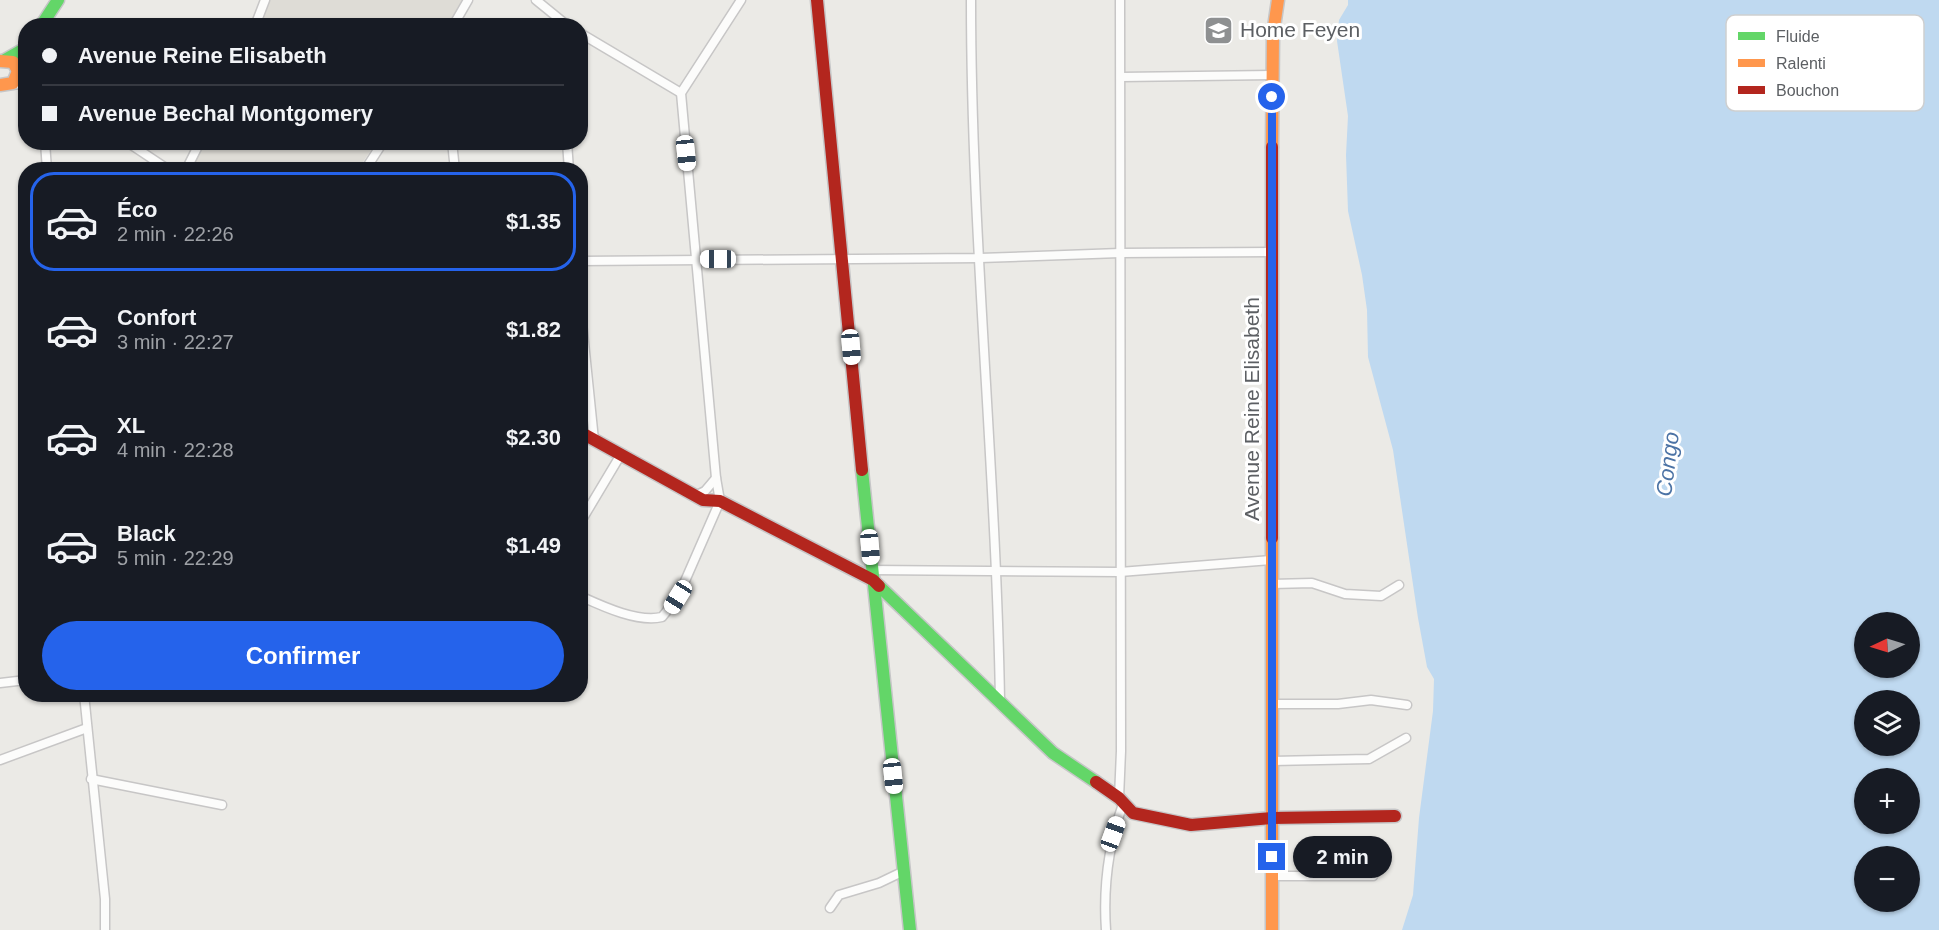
<!DOCTYPE html>
<html lang="fr">
<meta charset="utf-8">
<style>
:root{--surface:#171b24;--page:#242831;--text:#f1f3f6;--muted:#9ea1a6;--line:#363941;--accent:#2563eb}
body{margin:0;font-family:Arial,sans-serif;background:var(--page);color:var(--text);height:100vh;display:flex;flex-direction:column;font-size:22px;white-space:nowrap}
*{box-sizing:border-box;margin:0}
p{font-size:20px;color:var(--muted)}
.icon{flex:none;width:33px;height:33px;fill:none;stroke:currentColor;stroke-width:2;stroke-linecap:round;stroke-linejoin:round}
.map{position:relative;flex:1;overflow:hidden}
.drawer{position:absolute;left:18px;top:162px;width:570px;height:540px;display:flex;flex-direction:column;background:var(--surface);border-radius:24px;box-shadow:0 2px 4px #0004}
.drawer>*{flex:none}
.guide{position:absolute;left:18px;top:18px;width:570px;height:132px;border-radius:24px;box-shadow:0 2px 4px #0004;display:grid;align-content:center;height:132px;padding:0 24px;background:var(--surface)}
.needle{width:39px;rotate:266deg}
.tools{position:absolute;left:1854px;top:612px;display:grid;gap:12px}
.tools a{display:grid;place-items:center;width:66px;height:66px;border-radius:50%;background:var(--surface);box-shadow:0 2px 4px #0004;font-size:30px}
.end{position:absolute;width:27px;height:27px;margin:-14px;border:8px solid #2563eb;background:#fff;box-shadow:0 0 0 3px #fff}
.from{border-radius:50%}
.bubble{position:absolute;height:42px;border-radius:21px;background:var(--surface);box-shadow:0 2px 4px #0004;font-size:20px;font-weight:800;line-height:42px;text-align:center}
.car{position:absolute;width:18px;height:36px;margin:-18px -9px;border-radius:8px;box-shadow:0 0 4px 2px #0007;background:linear-gradient(#fff 24%,#345 0 40%,#fff 0 76%,#345 0 86%,#fff 0)}
.guide b{display:flex;align-items:center;gap:21px;height:57px;font-size:22px}
.guide b+b{border-top:2px solid var(--line)}
.guide i{width:15px;height:15px;background:var(--text)}
ul{padding:10px 0 0;list-style:none}
li{display:flex;align-items:center;gap:18px;height:99px;margin:0 12px 9px;padding:0 12px;border:3px solid transparent;border-radius:24px}
li div{flex:1}
li b{display:block;font-size:22px}
li em{font-style:normal;font-weight:800}
li.current{border-color:var(--accent)}
li>.icon{width:54px;height:54px;stroke-width:1.5}
.action{display:flex;gap:12px;margin-top:auto;padding:12px 24px}
.action a{flex:1;height:69px;border-radius:36px;background:var(--accent);color:#fff;font-size:24px;font-weight:800;line-height:69px;text-align:center}
.map>svg:first-child{display:block}
.education{fill:#dedcd6}
.water{fill:#bfd9f0;fill-rule:evenodd}
.lines{fill:none;stroke-linecap:round;stroke-linejoin:round}
.street-casing{stroke:#c7c6c6;stroke-width:11}
.fast-casing{stroke:#c6c6c7;stroke-width:15}
.slow-casing{stroke:#c6c6c7;stroke-width:15}
.jam-casing{stroke:#c6c6c7;stroke-width:15}
.street{stroke:#fcfcfb;stroke-width:8}
.fast{stroke:#63d668;stroke-width:12}
.slow{stroke:#ff974d;stroke-width:12}
.jam{stroke:#b3261e;stroke-width:12}
.route{stroke:#2563eb;stroke-width:8}
.labels{text-anchor:middle;stroke-width:6;stroke-linejoin:round;paint-order:stroke}
.poi-label{font-size:21px;fill:#5c5f63;stroke:#fff;text-anchor:start}
.street-label{font-size:21px;fill:#5c5f63;stroke:#fff}
.water-label{font-size:22px;font-style:italic;fill:#4c73a5;stroke:#fff}
.key{fill:#fff;stroke:#cecfd0;stroke-width:1.5}
.key-label{font-size:16px;fill:#5c5f63}
</style>
<div class="map">
<svg width="1939" height="930" viewBox="0 0 1939 930">
<rect width="100%" height="100%" fill="#ebeae6"/>
<g class="education">
<polygon points="267,0 467,0 451,25 255,26"/>
<polygon points="199,143 376,143 358,169 186,170"/>
</g>
<path class="water" d="M1348,0H1939V930H1402L1413,895L1419,818L1433,711L1434,679L1427,667L1418,618L1393,450L1368,357L1367,310L1362,275L1348,211L1346,155L1348,116L1337,41L1339,20L1348,5ZM1864,622H1910V668H1864ZM1864,700H1910V746H1864ZM1864,778H1910V824H1864ZM1864,856H1910V902H1864Z"/>
<g class="lines">
<defs>
<g id="street">
<polyline points="536,0 568,26"/>
<path d="M971,0C971,234 996,466 1000,700"/>
<polyline points="255,26 265,0"/>
<polyline points="453,26 468,0"/>
<polyline points="580,33 681,93"/>
<polyline points="1121,77 1272,75"/>
<polyline points="12,84 26,85"/>
<polyline points="45,142 47,170"/>
<polyline points="127,142 169,170"/>
<polyline points="452,142 455,170"/>
<polyline points="567,142 569,170"/>
<polyline points="186,170 200,142"/>
<polyline points="365,170 383,142"/>
<polyline points="580,261 980,258 1120,253 1272,252"/>
<polyline points="580,303 594,440"/>
<polyline points="695,496 705,491 716,478"/>
<polyline points="580,523 620,456"/>
<polyline points="872,570 1120,572 1271,560"/>
<polyline points="1272,584 1312,583 1345,594 1381,596 1399,585"/>
<path d="M580,596C602,606 638,623 662,617L678,597L720,501L716,478L681,93L741,0"/>
<polyline points="0,683 26,680"/>
<polyline points="84,694 105,899 105,930"/>
<polyline points="1272,704 1338,704 1371,700 1407,705"/>
<polyline points="0,760 87,728"/>
<polyline points="1272,761 1369,759 1406,738"/>
<polyline points="91,779 222,805"/>
<polyline points="1119,798 1121,751 1120,0"/>
<polyline points="1273,876 1373,876"/>
<polyline points="830,908 839,895 879,883 904,871"/>
<path d="M1106,930C1103,886 1108,846 1123,804"/>
</g>
<g id="fast">
<polyline points="41,26 58,0"/>
<polyline points="5,60 26,48"/>
<polyline points="862,470 910,930"/>
<polyline points="879,586 1053,753 1096,782"/>
</g>
<g id="slow">
<polyline points="0,61 13,62 18,71 13,83 0,85"/>
<polyline points="1272,147 1273,34 1278,0"/>
<polyline points="1272,538 1272,930"/>
</g>
<g id="jam">
<polyline points="817,0 862,470"/>
<polyline points="1272,147 1272,538"/>
<polyline points="580,432 703,500 720,501 873,580 879,586"/>
<polyline points="1096,782 1119,798 1133,813 1191,825 1272,818 1395,816"/>
</g>
</defs>
<use href="#street" class="street-casing"/>
<use href="#fast" class="fast-casing"/>
<use href="#slow" class="slow-casing"/>
<use href="#jam" class="jam-casing"/>
<use href="#street" class="street"/>
<use href="#fast" class="fast"/>
<use href="#slow" class="slow"/>
<use href="#jam" class="jam"/>
</g>
<g class="lines">
<polyline class="route" points="1272,97 1272,857"/>
</g>
<defs>
<symbol id="school-square" viewBox="-11 -11 22 22"><rect x="-9" y="-9" width="18" height="18" rx="4" fill="#8e9091" stroke="#fff"/><path d="M0-5L7-2L0 1L-7-2ZM-4 1L0 2.5L4 1V4Q0 6-4 4Z" fill="#fff"/></symbol>
</defs>
<g fill-rule="evenodd">
<use href="#school-square" x="1202" y="14" width="33" height="33"/>
</g>
<g class="labels">
<g class="poi-label">
<text x="1240" y="37">Home Feyen</text>
</g>
<g class="street-label">
<text transform="translate(1252 409) rotate(-90)" y="7">Avenue Reine Elisabeth</text>
</g>
<g class="water-label">
<text transform="translate(1667 464) rotate(-83)" y="8">Congo</text>
</g>
</g>
<rect x="1726" y="15" width="198" height="96" rx="9" class="key"/>
<rect x="1738" y="32" width="27" height="8" fill="#63d668"/>
<rect x="1738" y="59" width="27" height="8" fill="#ff974d"/>
<rect x="1738" y="86" width="27" height="8" fill="#b3261e"/>
<g class="key-label">
<text x="1776" y="42">Fluide</text>
<text x="1776" y="69">Ralenti</text>
<text x="1776" y="96">Bouchon</text>
</g>
</svg>
<div class="tools">
<a><svg class="needle" viewBox="-14 -14 28 28"><path d="M0-13l5 13h-10z" fill="#e53935"/><path d="M0 13l5-13h-10z" fill="#9ea1a6"/></svg></a>
<a><svg class="icon" aria-label="layers" viewBox="0 0 24 24"><path d="M12 4l9 5-9 5-9-5zM3 14l9 5 9-5"/></svg></a>
<a>+</a>
<a>−</a>
</div>
<i class="end from" style="left:1272px;top:97px"></i>
<i class="end" style="left:1272px;top:857px"></i>
<div class="bubble" style="left:1293px;top:836px;width:99px">2 min</div>
<i class="car" style="left:686px;top:153px;rotate:174deg"></i>
<i class="car" style="left:718px;top:259px;rotate:270deg"></i>
<i class="car" style="left:851px;top:347px;rotate:175deg"></i>
<i class="car" style="left:870px;top:547px;rotate:175deg"></i>
<i class="car" style="left:678px;top:597px;rotate:212deg"></i>
<i class="car" style="left:893px;top:776px;rotate:174deg"></i>
<i class="car" style="left:1113px;top:834px;rotate:20deg"></i>
<div class="guide">
<b><i class="from"></i>Avenue Reine Elisabeth</b>
<b><i></i>Avenue Bechal Montgomery</b>
</div>
<section class="drawer">
<ul>
<li class="current"><svg class="icon" aria-label="car" viewBox="0 0 24 24"><path d="M5 17H2v-5l4-1 3-4h7l3 4 3 1v5h-3M9 17h6M6 11h13"/><circle cx="7" cy="17" r="2"/><circle cx="17" cy="17" r="2"/></svg><div><b>Éco</b><p>2 min · 22:26</p></div><em>$1.35</em></li>
<li><svg class="icon" aria-label="car" viewBox="0 0 24 24"><path d="M5 17H2v-5l4-1 3-4h7l3 4 3 1v5h-3M9 17h6M6 11h13"/><circle cx="7" cy="17" r="2"/><circle cx="17" cy="17" r="2"/></svg><div><b>Confort</b><p>3 min · 22:27</p></div><em>$1.82</em></li>
<li><svg class="icon" aria-label="car" viewBox="0 0 24 24"><path d="M5 17H2v-5l4-1 3-4h7l3 4 3 1v5h-3M9 17h6M6 11h13"/><circle cx="7" cy="17" r="2"/><circle cx="17" cy="17" r="2"/></svg><div><b>XL</b><p>4 min · 22:28</p></div><em>$2.30</em></li>
<li><svg class="icon" aria-label="car" viewBox="0 0 24 24"><path d="M5 17H2v-5l4-1 3-4h7l3 4 3 1v5h-3M9 17h6M6 11h13"/><circle cx="7" cy="17" r="2"/><circle cx="17" cy="17" r="2"/></svg><div><b>Black</b><p>5 min · 22:29</p></div><em>$1.49</em></li>
</ul>
<div class="action"><a>Confirmer</a></div>
</section>
</div>
